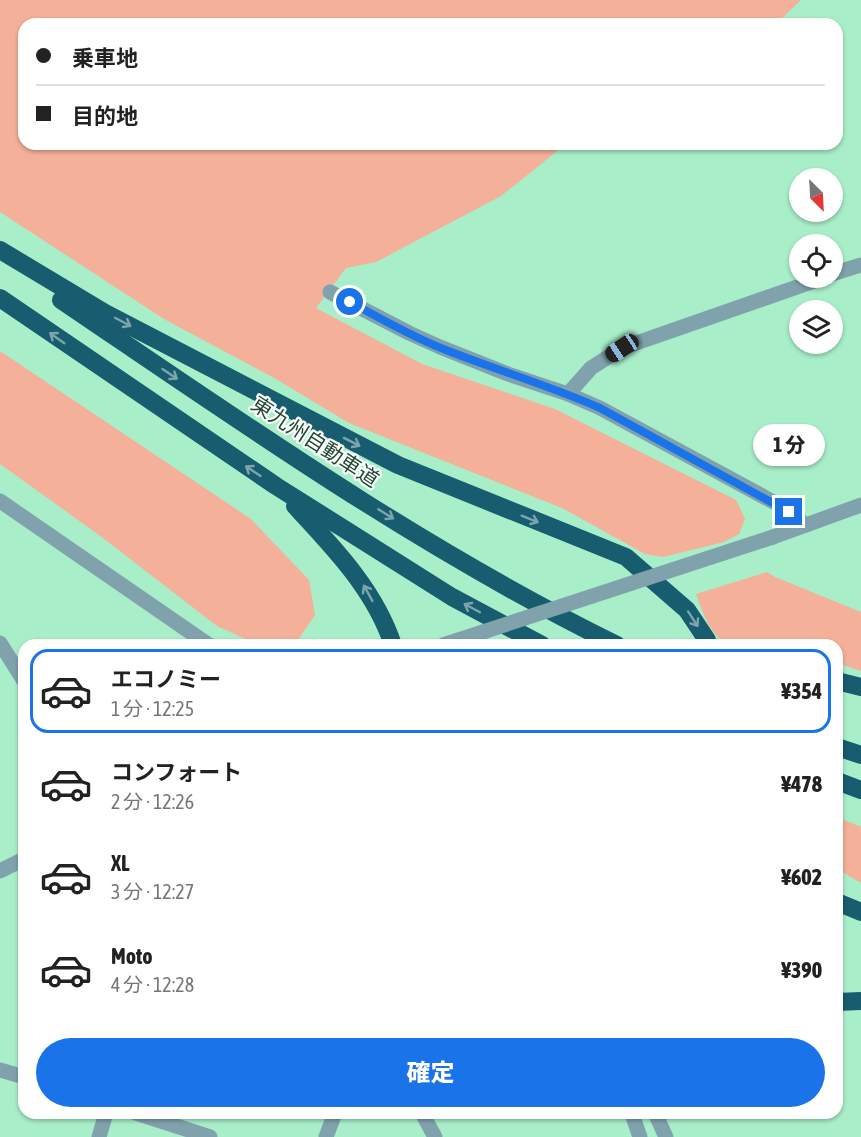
<!DOCTYPE html>
<html lang="ja">
<meta charset="utf-8">
<style>
:root{--surface:#fff;--page:#f2f2f2;--text:#222;--muted:#767676;--line:#e0e0e0;--accent:#1a73e8}
body{margin:0;font-family:"Asap Condensed","Noto Sans JP",sans-serif;background:var(--page);color:var(--text);height:100vh;display:flex;flex-direction:column;font-size:22px;white-space:nowrap}
*{box-sizing:border-box;margin:0}
p{font-size:20px;color:var(--muted)}
.icon{flex:none;width:33px;height:33px;fill:none;stroke:currentColor;stroke-width:2;stroke-linecap:round;stroke-linejoin:round}
.map{position:relative;flex:1;overflow:hidden}
.side{position:absolute;left:18px;top:639px;width:825px;height:480px;display:flex;flex-direction:column;background:var(--surface);border-radius:18px;box-shadow:0 2px 4px #0004}
.side>*{flex:none}
.top-card{position:absolute;left:18px;top:18px;width:825px;height:132px;border-radius:18px;box-shadow:0 2px 4px #0004;display:grid;align-content:center;height:132px;padding:0 18px;background:var(--surface)}
.needle{width:39px;rotate:156deg}
.controls{position:absolute;left:789px;top:168px;display:grid;gap:12px}
.controls a{display:grid;place-items:center;width:54px;height:54px;border-radius:50%;background:var(--surface);box-shadow:0 2px 4px #0004;font-size:30px}
.end{position:absolute;width:27px;height:27px;margin:-14px;border:8px solid #1a73e8;background:#fff;box-shadow:0 0 0 3px #fff}
.from{border-radius:50%}
.bubble{position:absolute;height:42px;border-radius:21px;background:var(--surface);box-shadow:0 2px 4px #0004;font-size:20px;font-weight:800;line-height:42px;text-align:center}
.car{position:absolute;width:18px;height:36px;margin:-18px -9px;border-radius:8px;box-shadow:0 0 4px 2px #0007;background:linear-gradient(#222 24%,#8ab4d8 0 40%,#222 0 76%,#8ab4d8 0 86%,#222 0)}
.top-card b{display:flex;align-items:center;gap:21px;height:57px;font-size:22px}
.top-card b+b{border-top:2px solid var(--line)}
.top-card i{width:15px;height:15px;background:var(--text)}
ul{padding:10px 0 0;list-style:none}
li{display:flex;align-items:center;gap:18px;height:84px;margin:0 12px 9px;padding:0 6px;border:3px solid transparent;border-radius:18px}
li div{flex:1}
li b{display:block;font-size:22px}
li em{font-style:normal;font-weight:800}
li.active{border-color:var(--accent)}
li>.icon{width:54px;height:54px;stroke-width:1.5}
.primary-button{display:flex;gap:12px;margin-top:auto;padding:12px 18px}
.primary-button a{flex:1;height:69px;border-radius:36px;background:var(--accent);color:#fff;font-size:24px;font-weight:800;line-height:69px;text-align:center}
.map>svg:first-child{display:block}
.green{fill:#f4b098}
.lines{fill:none;stroke-linecap:round;stroke-linejoin:round}
.minor{stroke:#80a2ad;stroke-width:15}
.highway{stroke:#175c6f;stroke-width:18}
.minor-bridge{stroke:#80a2ad;stroke-width:15}
.oneway{stroke:#7ca5ae}
.route{stroke:#1a73e8;stroke-width:8}
.labels{text-anchor:middle;stroke-width:4.5;stroke-linejoin:round;paint-order:stroke}
.street-label{font-size:21px;fill:#274435;stroke:#f8fffb}
</style>
<div class="map">
<svg width="861" height="1137" viewBox="0 0 861 1137">
<rect width="100%" height="100%" fill="#a8eec9"/>
<g class="green">
<polygon points="0,0 801,0 776,24 24,24 24,144 566,144 501,196 376,262 346,268 316,308 422,364 555,409 736,500 745,519 739,534 724,542 663,557 645,554 562,508 349,423 276,379 164,319 0,212"/>
<polygon points="0,351 251,519 309,580 315,615 298,640 256,644 217,626 99,535 0,464"/>
<path d="M767,572L775,577L861,612V671L837,663V645H729C711,637 702,611 696,594Z"/>
<polygon points="837,817 861,827 861,883 837,869"/>
</g>
<g class="lines">
<g class="minor">
<polyline points="832,274 861,265"/>
<polyline points="330,292 409,333 440,347 508,374 568,394 600,408 779,505 806,525"/>
<polyline points="568,394 591,368 622,348 823,278"/>
<polyline points="0,501 209,645"/>
<polyline points="773,537 861,505"/>
<polyline points="0,643 24,681"/>
<polyline points="0,871 24,859"/>
<polyline points="0,1070 24,1077"/>
<polyline points="136,1113 210,1137"/>
<polyline points="422,1113 435,1137"/>
<polyline points="634,1113 632,1114 640,1137"/>
<polyline points="655,1113 666,1137"/>
<polyline points="99,1137 106,1113"/>
<polyline points="326,1137 335,1113"/>
</g>
<g class="highway">
<polyline points="0,250 105,313 398,465 626,557 687,610 707,640"/>
<polyline points="0,298 276,486 452,597 542,645"/>
<path d="M61,300C241,422 421,549 617,645"/>
<path d="M295,506C334,548 375,590 393,645"/>
<polyline points="837,681 861,687"/>
<polyline points="837,747 861,755"/>
<polyline points="837,781 861,790"/>
<polyline points="837,902 861,912"/>
<polyline points="837,1002 861,1001"/>
</g>
<polyline class="minor-bridge" points="443,645 773,537"/>
</g>
<defs><path id="oneway-shaft" d="M-6 0H5M1.5-3L5.5 0L1.5 3" fill="none" stroke-width="1.6" stroke-linecap="round" stroke-linejoin="round" transform="scale(1.5)"/></defs>
<g class="oneway">
<use href="#oneway-shaft" transform="translate(123 322) rotate(28)"/>
<use href="#oneway-shaft" transform="translate(57 338) rotate(-145)"/>
<use href="#oneway-shaft" transform="translate(170 374) rotate(34)"/>
<use href="#oneway-shaft" transform="translate(352 442) rotate(27)"/>
<use href="#oneway-shaft" transform="translate(253 471) rotate(-146)"/>
<use href="#oneway-shaft" transform="translate(386 514) rotate(32)"/>
<use href="#oneway-shaft" transform="translate(530 519) rotate(22)"/>
<use href="#oneway-shaft" transform="translate(368 593) rotate(-119)"/>
<use href="#oneway-shaft" transform="translate(472 608) rotate(-152)"/>
<use href="#oneway-shaft" transform="translate(693 619) rotate(57)"/>
</g>
<g class="lines">
<path class="route" d="M350,302C380,318 409,335 441,348C493,369 548,385 600,408L789,512"/>
</g>
<g class="labels">
<g class="street-label">
<text transform="translate(315 442) rotate(33)" y="7">東九州自動車道</text>
</g>
</g>
</svg>
<div class="controls">
<a><svg class="needle" viewBox="-14 -14 28 28"><path d="M0-13l5 13h-10z" fill="#e53935"/><path d="M0 13l5-13h-10z" fill="#767676"/></svg></a>
<a><svg class="icon" aria-label="locate" viewBox="0 0 24 24"><circle cx="12" cy="12" r="6"/><path d="M12 2v4M12 18v4M2 12h4M18 12h4"/></svg></a>
<a><svg class="icon" aria-label="layers" viewBox="0 0 24 24"><path d="M12 4l9 5-9 5-9-5zM3 14l9 5 9-5"/></svg></a>
</div>
<i class="end from" style="left:350px;top:302px"></i>
<i class="end" style="left:789px;top:512px"></i>
<div class="bubble" style="left:753px;top:424px;width:72px">1 分</div>
<i class="car" style="left:622px;top:348px;rotate:237deg"></i>
<div class="top-card">
<b><i class="from"></i>乗車地</b>
<b><i></i>目的地</b>
</div>
<section class="side">
<ul>
<li class="active"><svg class="icon" aria-label="car" viewBox="0 0 24 24"><path d="M5 17H2v-5l4-1 3-4h7l3 4 3 1v5h-3M9 17h6M6 11h13"/><circle cx="7" cy="17" r="2"/><circle cx="17" cy="17" r="2"/></svg><div><b>エコノミー</b><p>1 分 · 12:25</p></div><em>¥354</em></li>
<li><svg class="icon" aria-label="car" viewBox="0 0 24 24"><path d="M5 17H2v-5l4-1 3-4h7l3 4 3 1v5h-3M9 17h6M6 11h13"/><circle cx="7" cy="17" r="2"/><circle cx="17" cy="17" r="2"/></svg><div><b>コンフォート</b><p>2 分 · 12:26</p></div><em>¥478</em></li>
<li><svg class="icon" aria-label="car" viewBox="0 0 24 24"><path d="M5 17H2v-5l4-1 3-4h7l3 4 3 1v5h-3M9 17h6M6 11h13"/><circle cx="7" cy="17" r="2"/><circle cx="17" cy="17" r="2"/></svg><div><b>XL</b><p>3 分 · 12:27</p></div><em>¥602</em></li>
<li><svg class="icon" aria-label="car" viewBox="0 0 24 24"><path d="M5 17H2v-5l4-1 3-4h7l3 4 3 1v5h-3M9 17h6M6 11h13"/><circle cx="7" cy="17" r="2"/><circle cx="17" cy="17" r="2"/></svg><div><b>Moto</b><p>4 分 · 12:28</p></div><em>¥390</em></li>
</ul>
<div class="primary-button"><a>確定</a></div>
</section>
</div>
